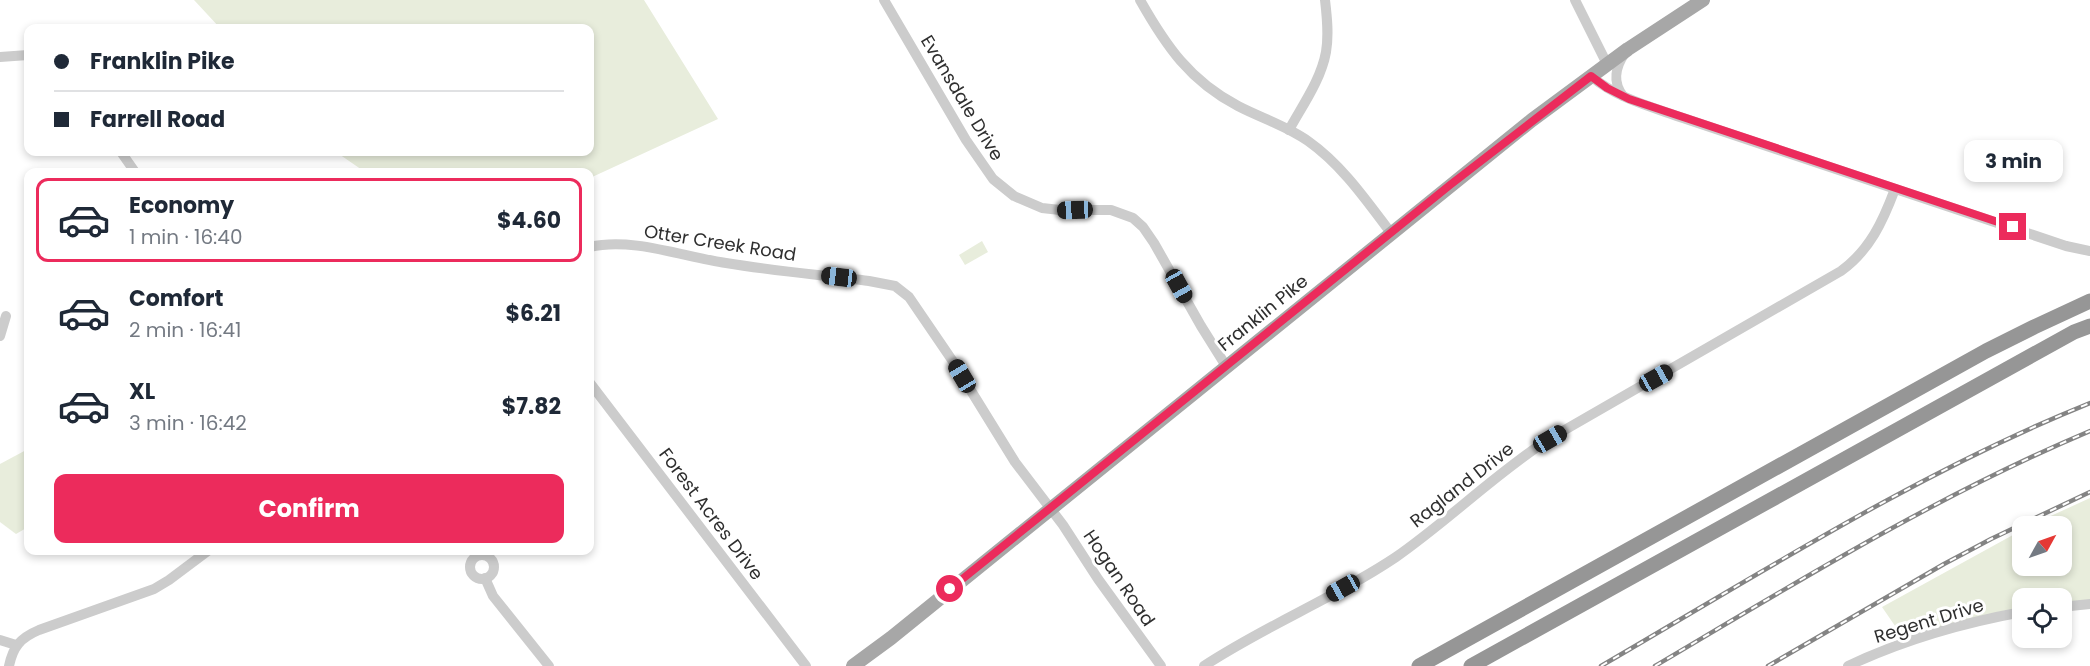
<!DOCTYPE html>
<meta charset="utf-8">
<style>
:root{--surface:#fff;--page:#f6f6f7;--text:#1f2937;--muted:#747a83;--line:#e0e1e3;--accent:#ec2b5c}
body{margin:0;font-family:Poppins,sans-serif;background:var(--page);color:var(--text);height:100vh;display:flex;flex-direction:column;font-size:22px;white-space:nowrap}
*{box-sizing:border-box;margin:0}
p{font-size:20px;color:var(--muted)}
.icon{flex:none;width:33px;height:33px;fill:none;stroke:currentColor;stroke-width:2;stroke-linecap:round;stroke-linejoin:round}
.map{position:relative;flex:1;overflow:hidden}
.drawer{position:absolute;left:24px;top:168px;width:570px;height:387px;display:flex;flex-direction:column;background:var(--surface);border-radius:12px;box-shadow:0 3px 9px #0003}
.drawer>*{flex:none}
.guide{position:absolute;left:24px;top:24px;width:570px;height:132px;border-radius:12px;box-shadow:0 3px 9px #0003;display:grid;align-content:center;height:132px;padding:0 30px;background:var(--surface)}
.needle{width:39px;rotate:50deg}
.controls{position:absolute;left:2012px;top:516px;display:grid;gap:12px}
.controls a{display:grid;place-items:center;width:60px;height:60px;border-radius:12px;background:var(--surface);box-shadow:0 3px 9px #0003;font-size:30px}
.end{position:absolute;width:27px;height:27px;margin:-14px;border:8px solid #ec2b5c;background:#fff;box-shadow:0 0 0 3px #fff}
.from{border-radius:50%}
.bubble{position:absolute;height:42px;border-radius:12px;background:var(--surface);box-shadow:0 3px 9px #0003;font-size:20px;font-weight:700;line-height:42px;text-align:center}
.car{position:absolute;width:18px;height:36px;margin:-18px -9px;border-radius:8px;box-shadow:0 0 4px 2px #0007;background:linear-gradient(#222 24%,#8ab4d8 0 40%,#222 0 76%,#8ab4d8 0 86%,#222 0)}
.guide b{display:flex;align-items:center;gap:21px;height:57px;font-size:22px}
.guide b+b{border-top:2px solid var(--line)}
.guide i{width:15px;height:15px;background:var(--text)}
ul{padding:10px 0 0;list-style:none}
li{display:flex;align-items:center;gap:18px;height:84px;margin:0 12px 9px;padding:0 18px;border:3px solid transparent;border-radius:12px}
li div{flex:1}
li b{display:block;font-size:22px}
li em{font-style:normal;font-weight:700}
li.on{border-color:var(--accent)}
li>.icon{width:54px;height:54px;stroke-width:1.5}
.cta{display:flex;gap:12px;margin-top:auto;padding:12px 30px}
.cta a{flex:1;height:69px;border-radius:12px;background:var(--accent);color:#fff;font-size:24px;font-weight:700;line-height:69px;text-align:center}
.map>svg:first-child{display:block}
.green{fill:#e8eddc}
.lines{fill:none;stroke-linecap:round;stroke-linejoin:round}
.minor{stroke:#ccc;stroke-width:10}
.major{stroke:#a7a7a7;stroke-width:14}
.highway{stroke:#969696;stroke-width:15}
.rail-casing{stroke:#848484;stroke-width:4.5}
.rail{stroke:#fff;stroke-width:2;stroke-dasharray:7;stroke-linecap:butt}
.route{stroke:#ec2b5c;stroke-width:8}
.labels{text-anchor:middle;stroke-width:6;stroke-linejoin:round;paint-order:stroke}
.street-label{font-size:18px;fill:#2f2f2f;stroke:#fff}
</style>
<div class="map">
<svg width="2090" height="666" viewBox="0 0 2090 666">
<rect width="100%" height="100%" fill="#fff"/>
<g class="green">
<polygon points="194,0 644,0 718,119 590,178 590,172 365,172 336,152 590,152 590,28 220,28"/>
<polygon points="982,241 988,252 965,265 959,255"/>
<polygon points="28,449 28,527 16,534 0,522 0,464"/>
<polygon points="2090,498 2090,600 2061,603 2061,598 2022,598 2022,608 1904,639 1882,607 2022,530 2022,566 2061,566 2061,526 2029,526"/>
</g>
<g class="lines">
<g class="minor">
<polyline points="884,0 966,140 993,179 1014,196 1042,208 1060,210 1111,210 1133,218 1143,227 1154,243 1201,326 1226,366"/>
<path d="M1140,0C1166,46 1190,81 1238,106C1261,118 1287,126 1308,141C1342,165 1366,200 1391,233"/>
<polyline points="1575,0 1607,64"/>
<polyline points="0,57 28,55"/>
<path d="M1591,76C1616,98 1652,107 1683,118L2066,246L2090,251"/>
<path d="M1623,96C1612,82 1616,66 1625,53"/>
<path d="M1289,130C1302,106 1321,80 1326,52C1329,35 1327,17 1325,0"/>
<polyline points="121,152 135,172"/>
<path d="M590,247C632,237 684,257 726,263C774,271 822,275 869,281L895,286L909,297L952,360L1015,462L1063,525L1098,579L1161,666"/>
<polyline points="0,336 6,316"/>
<polyline points="590,383 806,666"/>
<circle cx="482" cy="567" r="12"/>
<polyline points="485,578 493,596 549,666"/>
<polyline points="2061,607 2090,604"/>
<polyline points="0,640 16,645"/>
<path d="M9,666C13,647 20,638 39,630L154,589L169,580L209,550"/>
<path d="M1204,666C1266,625 1335,598 1396,557C1449,520 1495,474 1549,439L1841,271C1870,250 1883,221 1895,189"/>
<path d="M1848,666C1903,640 1962,623 2022,612"/>
</g>
<polyline class="major" points="853,666 891,638 1532,120 1628,49 1703,0"/>
<g class="highway">
<polyline points="1419,666 1986,351 2034,327 2090,301"/>
<polyline points="1471,666 2074,332 2090,326"/>
</g>
<defs>
<g id="rail">
<path d="M1601,666C1761,573 1919,472 2090,403"/>
<path d="M1655,666C1797,582 1938,495 2090,431"/>
<polyline points="1768,666 1944,564 1991,539 2090,492"/>
</g>
</defs>
<use href="#rail" class="rail-casing"/>
<use href="#rail" class="rail"/>
</g>
<g class="lines">
<polyline class="route" points="950,589 1450,185 1591,76 1607,88 1629,99 2013,227"/>
</g>
<g class="labels">
<g class="street-label">
<text transform="translate(962 98) rotate(59)" y="6">Evansdale Drive</text>
<text transform="translate(720 243) rotate(9)" y="6">Otter Creek Road</text>
<text transform="translate(1263 313) rotate(-39)" y="6">Franklin Pike</text>
<text transform="translate(1462 485) rotate(-38)" y="6">Ragland Drive</text>
<text transform="translate(711 514) rotate(53)" y="6">Forest Acres Drive</text>
<text transform="translate(1119 578) rotate(56)" y="6">Hogan Road</text>
<text transform="translate(1929 621) rotate(-17)" y="6">Regent Drive</text>
</g>
</g>
</svg>
<div class="controls">
<a><svg class="needle" viewBox="-14 -14 28 28"><path d="M0-13l5 13h-10z" fill="#e53935"/><path d="M0 13l5-13h-10z" fill="#747a83"/></svg></a>
<a><svg class="icon" aria-label="locate" viewBox="0 0 24 24"><circle cx="12" cy="12" r="6"/><path d="M12 2v4M12 18v4M2 12h4M18 12h4"/></svg></a>
</div>
<i class="end from" style="left:950px;top:589px"></i>
<i class="end" style="left:2013px;top:227px"></i>
<div class="bubble" style="left:1964px;top:140px;width:99px">3 min</div>
<i class="car" style="left:1075px;top:210px;rotate:268deg"></i>
<i class="car" style="left:839px;top:277px;rotate:277deg"></i>
<i class="car" style="left:1179px;top:286px;rotate:151deg"></i>
<i class="car" style="left:962px;top:376px;rotate:329deg"></i>
<i class="car" style="left:1656px;top:378px;rotate:61deg"></i>
<i class="car" style="left:1550px;top:439px;rotate:60deg"></i>
<i class="car" style="left:1343px;top:588px;rotate:241deg"></i>
<div class="guide">
<b><i class="from"></i>Franklin Pike</b>
<b><i></i>Farrell Road</b>
</div>
<section class="drawer">
<ul>
<li class="on"><svg class="icon" aria-label="car" viewBox="0 0 24 24"><path d="M5 17H2v-5l4-1 3-4h7l3 4 3 1v5h-3M9 17h6M6 11h13"/><circle cx="7" cy="17" r="2"/><circle cx="17" cy="17" r="2"/></svg><div><b>Economy</b><p>1 min · 16:40</p></div><em>$4.60</em></li>
<li><svg class="icon" aria-label="car" viewBox="0 0 24 24"><path d="M5 17H2v-5l4-1 3-4h7l3 4 3 1v5h-3M9 17h6M6 11h13"/><circle cx="7" cy="17" r="2"/><circle cx="17" cy="17" r="2"/></svg><div><b>Comfort</b><p>2 min · 16:41</p></div><em>$6.21</em></li>
<li><svg class="icon" aria-label="car" viewBox="0 0 24 24"><path d="M5 17H2v-5l4-1 3-4h7l3 4 3 1v5h-3M9 17h6M6 11h13"/><circle cx="7" cy="17" r="2"/><circle cx="17" cy="17" r="2"/></svg><div><b>XL</b><p>3 min · 16:42</p></div><em>$7.82</em></li>
</ul>
<div class="cta"><a>Confirm</a></div>
</section>
</div>
